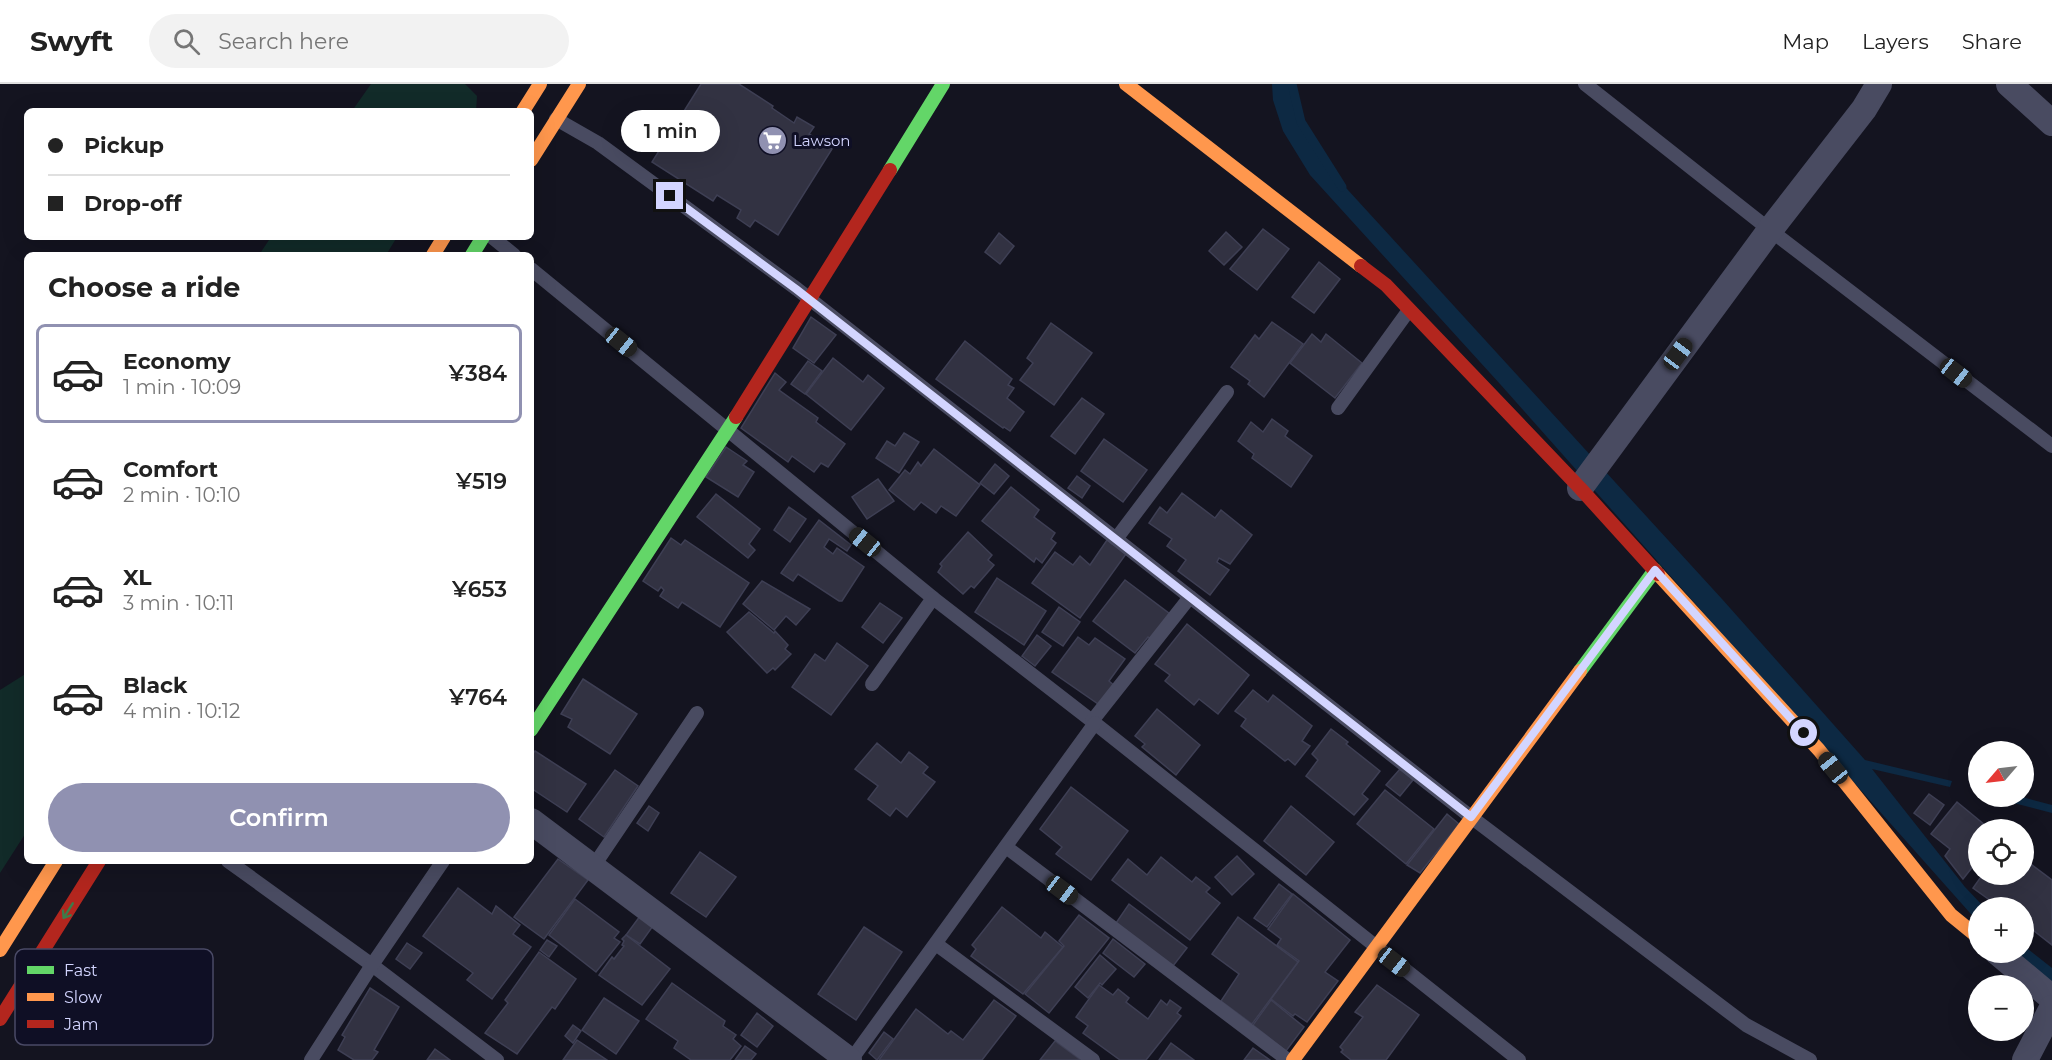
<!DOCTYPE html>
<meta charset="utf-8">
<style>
:root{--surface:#fff;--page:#f2f2f2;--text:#222;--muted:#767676;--line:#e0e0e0;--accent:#9091b1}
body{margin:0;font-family:Montserrat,sans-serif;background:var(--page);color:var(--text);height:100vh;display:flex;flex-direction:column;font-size:22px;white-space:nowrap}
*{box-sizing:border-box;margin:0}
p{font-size:20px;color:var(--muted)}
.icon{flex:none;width:33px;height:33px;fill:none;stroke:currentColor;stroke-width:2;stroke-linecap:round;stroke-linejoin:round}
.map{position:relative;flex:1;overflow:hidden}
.side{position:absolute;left:24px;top:168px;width:510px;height:612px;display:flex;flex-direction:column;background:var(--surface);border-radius:9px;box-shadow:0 6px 24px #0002}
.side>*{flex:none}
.guide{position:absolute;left:24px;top:24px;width:510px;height:132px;border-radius:9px;box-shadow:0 6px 24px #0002;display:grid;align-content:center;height:132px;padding:0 24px;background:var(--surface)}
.needle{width:39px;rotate:242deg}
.fabs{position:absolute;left:1968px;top:657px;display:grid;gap:12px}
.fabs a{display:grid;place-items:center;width:66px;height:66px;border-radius:50%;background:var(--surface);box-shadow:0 6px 24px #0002;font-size:30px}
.end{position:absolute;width:27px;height:27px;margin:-14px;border:8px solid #d3d5ff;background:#111;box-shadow:0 0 0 3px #111}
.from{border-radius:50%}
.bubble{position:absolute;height:42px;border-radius:21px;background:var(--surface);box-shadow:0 6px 24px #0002;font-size:20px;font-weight:600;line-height:42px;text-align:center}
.car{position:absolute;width:18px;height:36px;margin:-18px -9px;border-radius:8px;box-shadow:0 0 4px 2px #0007;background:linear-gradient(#222 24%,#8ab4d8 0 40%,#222 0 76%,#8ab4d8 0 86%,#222 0)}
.guide b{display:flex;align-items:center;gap:21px;height:57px;font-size:22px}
.guide b+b{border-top:2px solid var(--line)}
.guide i{width:15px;height:15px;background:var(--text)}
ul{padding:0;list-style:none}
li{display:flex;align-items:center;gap:18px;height:99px;margin:0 12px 9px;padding:0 12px;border:3px solid transparent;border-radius:9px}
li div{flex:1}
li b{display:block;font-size:22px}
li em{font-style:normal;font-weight:600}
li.current{border-color:var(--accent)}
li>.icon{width:54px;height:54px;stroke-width:1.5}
h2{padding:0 24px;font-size:27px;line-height:72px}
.action{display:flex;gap:12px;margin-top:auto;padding:12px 24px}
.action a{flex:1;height:69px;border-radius:36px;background:var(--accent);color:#fff;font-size:24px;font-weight:600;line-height:69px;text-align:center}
header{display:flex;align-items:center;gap:36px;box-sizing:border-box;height:84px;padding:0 30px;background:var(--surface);border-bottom:2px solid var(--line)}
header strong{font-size:28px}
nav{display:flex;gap:33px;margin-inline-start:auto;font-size:21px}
.search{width:420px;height:54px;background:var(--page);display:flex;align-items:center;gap:15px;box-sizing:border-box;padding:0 21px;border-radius:33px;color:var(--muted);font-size:22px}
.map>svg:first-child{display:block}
.green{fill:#122b29}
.water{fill:#0d2943}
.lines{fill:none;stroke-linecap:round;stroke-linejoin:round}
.stream{stroke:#0d2943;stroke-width:9}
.building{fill:#323242;stroke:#3e3f54;stroke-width:1.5}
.lane{stroke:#494b61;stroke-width:14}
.street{stroke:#494b61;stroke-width:26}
.fast{stroke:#63d668;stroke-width:14}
.slow{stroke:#ff974d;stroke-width:14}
.jam{stroke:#b3261e;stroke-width:14}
.oneway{stroke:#3d7c4a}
.route{stroke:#d3d5ff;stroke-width:8}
.labels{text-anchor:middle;stroke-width:6;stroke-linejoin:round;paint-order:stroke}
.poi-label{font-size:15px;fill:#d3d5ff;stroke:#0f0f25;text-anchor:start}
.key{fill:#0f0f25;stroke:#4a4a66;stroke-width:1.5}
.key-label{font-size:16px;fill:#d3d5ff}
</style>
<header>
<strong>Swyft</strong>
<div class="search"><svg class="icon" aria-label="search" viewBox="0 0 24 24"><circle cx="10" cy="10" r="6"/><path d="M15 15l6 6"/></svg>Search here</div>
<nav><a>Map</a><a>Layers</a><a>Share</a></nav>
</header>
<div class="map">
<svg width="2052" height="976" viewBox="0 0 2052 976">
<rect width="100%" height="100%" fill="#141420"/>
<g class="green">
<polygon points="371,0 465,0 477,12 476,27 352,27"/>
<polygon points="271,153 397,153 386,171 259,171"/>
<polygon points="27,589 27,747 0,789 0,606"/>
</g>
<g class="water">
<path d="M1272,0H1291C1295,37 1307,51 1326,82L1722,515L1865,676L1952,697L1950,703L1872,685L1965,803L1984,823L1978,824V838L1500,300L1310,91L1283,47L1273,16Z"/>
<polygon points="1990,713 2022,713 2052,721 2052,729"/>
<polygon points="2024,862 2052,884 2052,900 2010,869 2024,868"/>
</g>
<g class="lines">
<polyline class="stream" points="1292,0 1301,38 1342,103"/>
</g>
<g class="building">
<polygon points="701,0 739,0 773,22 772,24 794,39 797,33 814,43 809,50 832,65 778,151 755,136 750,143 737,134 741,126 717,111 713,117 652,78"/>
<polygon points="1263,145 1289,165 1257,206 1230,185"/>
<polygon points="1226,148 1242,163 1224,181 1209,167"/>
<polygon points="999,149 1014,162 1000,180 985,168"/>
<polygon points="1319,178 1340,195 1314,229 1292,213"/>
<polygon points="811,233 836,251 814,279 793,264"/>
<polygon points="1272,238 1303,260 1264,313 1248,300 1250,297 1231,283 1255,251 1259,255"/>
<polygon points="1051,239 1092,269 1054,321 1020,296 1033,279 1027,274"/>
<polygon points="1312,250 1321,258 1326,250 1362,279 1335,314 1290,279"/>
<polygon points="965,257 1012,295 1008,301 1014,304 1007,314 1024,328 1010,347 1004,343 1003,344 936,295"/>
<polygon points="833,274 863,298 868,291 884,304 851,346 806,310"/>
<polygon points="808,277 822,287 805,310 791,300"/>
<polygon points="775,289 786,298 779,306 818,334 816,338 845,360 828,383 821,379 814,388 792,372 788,378 741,344"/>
<polygon points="1082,314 1104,330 1075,370 1051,352"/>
<polygon points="1272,335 1288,347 1285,352 1312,372 1291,403 1252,374 1254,370 1238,357 1251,338 1263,348"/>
<polygon points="904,349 919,358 899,389 876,374 887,357 895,362"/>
<polygon points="1104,355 1147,386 1123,418 1081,387"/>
<polygon points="726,363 747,377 743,381 754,388 738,413 706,393"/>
<polygon points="934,365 980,401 956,432 941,422 936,429 921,418 914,426 889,406 905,386 910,390 918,378 921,382"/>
<polygon points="995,380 1009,392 994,410 980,399"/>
<polygon points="1077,392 1090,402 1082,414 1068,404"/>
<polygon points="878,395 894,417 867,435 852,413"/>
<polygon points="1011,403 1039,426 1034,433 1055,449 1051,455 1056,459 1042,479 1036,474 1034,478 982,437"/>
<polygon points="1182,409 1215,434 1221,426 1252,451 1230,480 1219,474 1217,478 1229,486 1210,511 1178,487 1186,476 1167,462 1172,455 1149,439 1160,423 1167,429"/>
<polygon points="716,410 760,445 749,460 755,466 748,474 697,433"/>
<polygon points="789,423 806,435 790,458 774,446"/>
<polygon points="819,436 851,461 847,467 829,455 824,463 833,470 837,464 864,483 842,517 839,517 798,490 793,497 781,489"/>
<polygon points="968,448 992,471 988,476 994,481 974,504 971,502 963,510 938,488 942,482 940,480"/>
<polygon points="671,454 681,461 685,456 749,499 720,543 682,518 678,524 660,512 664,506 661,503 658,507 643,497"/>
<polygon points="1107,456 1126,470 1080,534 1032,499 1055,468 1073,481 1080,472 1090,481"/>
<polygon points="997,494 1046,527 1024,561 975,528"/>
<polygon points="1125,496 1170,530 1151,555 1148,553 1135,569 1093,537"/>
<polygon points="762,497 810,525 796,541 786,532 774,546 743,520"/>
<polygon points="880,519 902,534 883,559 862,543"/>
<polygon points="1059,523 1080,538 1063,562 1042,548"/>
<polygon points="749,528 774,549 775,547 788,561 785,565 791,570 775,586 773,584 767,589 727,548"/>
<polygon points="1187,540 1249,591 1218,630 1199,615 1194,621 1165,597 1170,591 1155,580"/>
<polygon points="1037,551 1051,562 1035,582 1022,572"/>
<polygon points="1078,553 1089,561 1095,554 1125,575 1109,597 1116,603 1101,622 1052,588"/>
<polygon points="837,559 868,582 831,631 792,603 815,570 825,577"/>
<polygon points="583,595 637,630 610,670 568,643 572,635 561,630"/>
<polygon points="1253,606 1268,618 1273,611 1312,642 1302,657 1310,662 1295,681 1288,675 1285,677 1241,642 1246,635 1235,627"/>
<polygon points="1157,625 1200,661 1176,691 1142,663 1145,660 1135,652"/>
<polygon points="1331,645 1348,658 1346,660 1380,687 1362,710 1368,715 1354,731 1306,692 1318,676 1312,670"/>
<polygon points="877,659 901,679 909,668 928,683 923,689 935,698 907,733 896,724 890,732 868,715 878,702 855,685"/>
<polygon points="535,667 586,700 567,728 531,704 531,672"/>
<polygon points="1400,685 1413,696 1400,712 1386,701"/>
<polygon points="615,686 638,702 604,753 579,735"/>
<polygon points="1071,703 1128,747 1091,796 1056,770 1062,763 1040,745"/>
<polygon points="1385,706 1434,745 1406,780 1357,740"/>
<polygon points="1929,710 1944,721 1930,741 1914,729"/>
<polygon points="1957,718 1991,746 1978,746 1978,776 1963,795 1945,772 1950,765 1931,750"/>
<polygon points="649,722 659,729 648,747 637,739"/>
<polygon points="1291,722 1334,758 1306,791 1264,757"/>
<polygon points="1447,730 1459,740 1420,789 1407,781"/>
<polygon points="700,768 736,793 706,833 671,809"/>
<polygon points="1237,772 1254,790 1232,811 1215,793"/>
<polygon points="1161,773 1192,798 1196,793 1210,804 1206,808 1220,819 1190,856 1112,796 1128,775 1147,791"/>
<polygon points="558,775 588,796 544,855 514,833"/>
<polygon points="2024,775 2052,796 2052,861 2029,843 2032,838 2024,831 2024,824 2013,824 2003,815 1998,822 1973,804 1983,790 2024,790"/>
<polygon points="1279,800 1292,810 1267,843 1254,834"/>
<polygon points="458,804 492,830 496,822 520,841 513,850 531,863 492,915 467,896 473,889 423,852"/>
<polygon points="1293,810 1350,856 1325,888 1338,897 1307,938 1295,930 1293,932 1271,915 1299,877 1277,861 1281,855 1268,845"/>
<polygon points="575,815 619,848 614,854 620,858 596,888 549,851"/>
<polygon points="1129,820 1187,864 1173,882 1116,839"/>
<polygon points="1002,823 1041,854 1045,848 1063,863 1023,910 971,872 976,865 972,861"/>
<polygon points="1079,831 1109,854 1049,929 1025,910 1064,862 1059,857"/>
<polygon points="640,832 653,842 640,860 626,851"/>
<polygon points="1238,833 1298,878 1252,940 1221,917 1239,890 1212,870"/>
<polygon points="864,843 902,868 856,936 818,910"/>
<polygon points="626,851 670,885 642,921 599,891 612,873 614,875 624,862 622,861 624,857 622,855"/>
<polygon points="1113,855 1145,880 1134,893 1103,869"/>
<polygon points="547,856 557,862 549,873 540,866"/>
<polygon points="407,859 422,869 410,885 396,875"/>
<polygon points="539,868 576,895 555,925 552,923 517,970 485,949 508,919 505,916"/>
<polygon points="1100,871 1116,885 1102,901 1100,899 1088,914 1075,903"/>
<polygon points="672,899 725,937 723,942 736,951 733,955 741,962 730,976 691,976 674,964 678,957 646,935"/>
<polygon points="1099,901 1113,911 1118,905 1129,914 1126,918 1148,935 1161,916 1167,921 1170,916 1181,924 1177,929 1181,932 1146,976 1120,976 1083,949 1088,942 1076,933"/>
<polygon points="1377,901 1419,931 1386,976 1351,976 1341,968 1343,966 1340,963 1363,933 1355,928"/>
<polygon points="370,904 399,923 374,966 378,968 372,976 354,976 338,966 345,953 342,951"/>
<polygon points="604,914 639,937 616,970 582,946"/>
<polygon points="994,916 1016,932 982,976 879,976 916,925 948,950 951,947 963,956"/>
<polygon points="1271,916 1304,943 1286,967 1253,941"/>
<polygon points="757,929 773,942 757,963 741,951"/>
<polygon points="573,941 581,947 573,959 565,952"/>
<polygon points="884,948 893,955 877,976 869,969"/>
<polygon points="577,956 607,976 563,976"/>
<polygon points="1055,957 1081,976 1040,976"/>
<polygon points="1171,959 1194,976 1159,976"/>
<polygon points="745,962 756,970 751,976 735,976"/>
<polygon points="1253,964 1270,976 1244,976"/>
<polygon points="435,965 450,976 427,976"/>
</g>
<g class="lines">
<g class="lane">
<polyline points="1585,0 1770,146 2052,362"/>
<polyline points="556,35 598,59 797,205 1471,733 1746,941 1810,976"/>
<polyline points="492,153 514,171"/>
<polyline points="531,185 933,514 1092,637 1519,976"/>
<polyline points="1338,324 1409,226"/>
<polyline points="1116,455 1227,308"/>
<polyline points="872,600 933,514"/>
<polyline points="1092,637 1190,513"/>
<polyline points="1006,763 1288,976"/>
<polyline points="228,777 372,881 497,976"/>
<polyline points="593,783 697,629"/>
<polyline points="936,860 1093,976"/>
<polyline points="311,976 372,881 443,777"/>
<polyline points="851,976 1095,639"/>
</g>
<g class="street">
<polyline points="2009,0 2052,39"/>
<polyline points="1580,404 1770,146 1864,25 1879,0"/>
<polyline points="531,737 849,976"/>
<polyline points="1997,868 2052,914"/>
<polyline points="2025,976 2052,924"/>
</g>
<g class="fast">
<polyline points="890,86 943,0"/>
<polyline points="472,171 483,153"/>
<polyline points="1580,587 1655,486"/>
<polyline points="531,646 736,333"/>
</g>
<g class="slow">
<polyline points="1126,0 1361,182"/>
<polyline points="523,27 540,0"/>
<polyline points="531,76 579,0"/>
<polyline points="433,171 444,153"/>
<polyline points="1658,490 1819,666 1951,831 1978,853"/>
<polyline points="0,866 56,777"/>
<polyline points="1293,976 1580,587"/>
</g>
<g class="jam">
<polyline points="1361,182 1386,201 1580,404 1658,490"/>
<polyline points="736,333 890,86"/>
<polyline points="0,935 99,777"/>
</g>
</g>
<defs><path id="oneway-shaft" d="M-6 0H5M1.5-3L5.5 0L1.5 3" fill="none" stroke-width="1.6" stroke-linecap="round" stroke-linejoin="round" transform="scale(1.5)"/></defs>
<use class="oneway" href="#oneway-shaft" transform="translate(68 827) rotate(122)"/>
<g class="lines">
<polyline class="route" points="670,112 796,205 1471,733 1655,486 1804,649"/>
</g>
<defs>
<symbol id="supermarket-disc" viewBox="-11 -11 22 22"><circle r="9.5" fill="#9091b1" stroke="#0f0f25"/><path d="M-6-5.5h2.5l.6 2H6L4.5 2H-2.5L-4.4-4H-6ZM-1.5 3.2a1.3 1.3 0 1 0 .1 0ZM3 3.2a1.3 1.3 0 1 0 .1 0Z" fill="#fff"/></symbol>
</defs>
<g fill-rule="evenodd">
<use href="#supermarket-disc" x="756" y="40" width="33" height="33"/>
</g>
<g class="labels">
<g class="poi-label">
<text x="793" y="62">Lawson</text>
</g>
</g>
<rect x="15" y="865" width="198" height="96" rx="9" class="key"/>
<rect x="27" y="882" width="27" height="8" fill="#63d668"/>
<rect x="27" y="909" width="27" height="8" fill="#ff974d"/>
<rect x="27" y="936" width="27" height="8" fill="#b3261e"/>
<g class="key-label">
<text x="64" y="892">Fast</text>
<text x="64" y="919">Slow</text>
<text x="64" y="946">Jam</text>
</g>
</svg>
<div class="fabs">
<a><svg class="needle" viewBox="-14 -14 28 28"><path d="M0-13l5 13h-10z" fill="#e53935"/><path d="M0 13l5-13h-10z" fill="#767676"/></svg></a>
<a><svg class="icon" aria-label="locate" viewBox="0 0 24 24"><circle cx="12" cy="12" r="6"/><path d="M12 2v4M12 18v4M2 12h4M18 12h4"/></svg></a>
<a>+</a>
<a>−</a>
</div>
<i class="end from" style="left:1804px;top:649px"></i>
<i class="end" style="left:670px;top:112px"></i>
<div class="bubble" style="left:621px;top:26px;width:99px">1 min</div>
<i class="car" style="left:621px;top:258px;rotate:129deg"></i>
<i class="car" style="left:1678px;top:270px;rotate:37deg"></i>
<i class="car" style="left:1956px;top:289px;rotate:128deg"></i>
<i class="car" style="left:865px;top:458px;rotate:309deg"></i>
<i class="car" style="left:1833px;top:684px;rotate:321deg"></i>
<i class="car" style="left:1062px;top:806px;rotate:127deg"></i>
<i class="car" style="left:1394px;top:878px;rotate:128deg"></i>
<div class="guide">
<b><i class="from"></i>Pickup</b>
<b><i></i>Drop-off</b>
</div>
<section class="side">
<h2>Choose a ride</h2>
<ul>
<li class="current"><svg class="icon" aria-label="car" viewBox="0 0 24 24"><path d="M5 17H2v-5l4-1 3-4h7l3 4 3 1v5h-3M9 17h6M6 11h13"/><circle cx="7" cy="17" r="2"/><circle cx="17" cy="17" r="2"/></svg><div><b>Economy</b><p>1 min · 10:09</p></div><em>¥384</em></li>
<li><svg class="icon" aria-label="car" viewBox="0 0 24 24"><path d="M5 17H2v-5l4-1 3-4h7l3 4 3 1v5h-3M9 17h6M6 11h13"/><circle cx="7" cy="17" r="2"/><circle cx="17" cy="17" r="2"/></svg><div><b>Comfort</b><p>2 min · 10:10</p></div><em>¥519</em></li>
<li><svg class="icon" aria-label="car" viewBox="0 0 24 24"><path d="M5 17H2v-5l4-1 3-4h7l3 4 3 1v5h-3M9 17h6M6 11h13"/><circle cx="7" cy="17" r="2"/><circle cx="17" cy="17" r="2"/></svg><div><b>XL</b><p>3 min · 10:11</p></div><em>¥653</em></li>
<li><svg class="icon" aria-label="car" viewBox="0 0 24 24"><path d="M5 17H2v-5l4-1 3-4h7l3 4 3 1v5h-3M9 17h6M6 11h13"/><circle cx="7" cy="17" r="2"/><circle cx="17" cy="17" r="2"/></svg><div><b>Black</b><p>4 min · 10:12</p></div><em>¥764</em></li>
</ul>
<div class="action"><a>Confirm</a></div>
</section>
</div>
